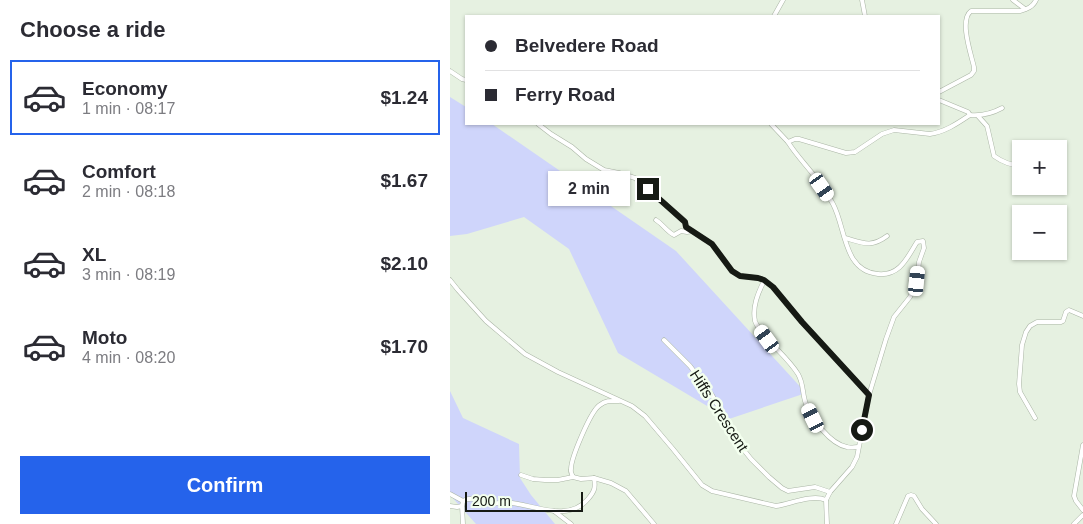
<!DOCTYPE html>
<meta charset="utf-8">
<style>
:root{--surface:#fff;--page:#f7f7f7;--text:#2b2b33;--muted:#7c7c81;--line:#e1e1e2;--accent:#2563eb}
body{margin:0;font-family:Arial,sans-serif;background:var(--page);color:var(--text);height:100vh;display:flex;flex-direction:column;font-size:19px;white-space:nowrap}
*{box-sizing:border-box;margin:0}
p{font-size:16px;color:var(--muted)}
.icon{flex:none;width:28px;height:28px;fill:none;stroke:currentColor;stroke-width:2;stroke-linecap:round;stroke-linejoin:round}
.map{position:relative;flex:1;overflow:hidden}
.panel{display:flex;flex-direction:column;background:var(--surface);width:450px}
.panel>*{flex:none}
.top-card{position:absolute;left:15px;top:15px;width:475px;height:110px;border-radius:0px;box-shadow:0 1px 4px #0004;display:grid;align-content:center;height:110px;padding:0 20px;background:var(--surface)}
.controls{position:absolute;left:562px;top:140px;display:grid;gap:10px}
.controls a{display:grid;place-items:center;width:55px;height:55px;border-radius:0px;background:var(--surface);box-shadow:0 1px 4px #0004;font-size:25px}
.scale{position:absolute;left:15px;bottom:12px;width:118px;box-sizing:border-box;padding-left:5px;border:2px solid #161a14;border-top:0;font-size:14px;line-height:18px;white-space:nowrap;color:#161a14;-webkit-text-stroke:4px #f3ffee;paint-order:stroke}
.end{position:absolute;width:22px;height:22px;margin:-11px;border:6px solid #161a14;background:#fff;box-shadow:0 0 0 2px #fff}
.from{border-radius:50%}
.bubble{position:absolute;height:35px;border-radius:0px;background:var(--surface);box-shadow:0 1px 4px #0004;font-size:16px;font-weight:700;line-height:35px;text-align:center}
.car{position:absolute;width:15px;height:30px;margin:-15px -8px;border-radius:6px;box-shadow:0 0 4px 1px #0007;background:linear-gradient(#fff 24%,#345 0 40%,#fff 0 76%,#345 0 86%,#fff 0)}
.top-card b{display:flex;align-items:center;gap:18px;height:48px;font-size:19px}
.top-card b+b{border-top:1px solid var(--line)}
.top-card i{width:12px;height:12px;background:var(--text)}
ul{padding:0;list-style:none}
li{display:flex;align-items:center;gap:15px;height:75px;margin:0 10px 8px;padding:0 10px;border:2px solid transparent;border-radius:0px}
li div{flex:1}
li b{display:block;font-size:19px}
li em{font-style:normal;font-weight:700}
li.selected{border-color:var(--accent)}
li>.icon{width:45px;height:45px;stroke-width:1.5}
h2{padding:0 20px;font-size:22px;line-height:60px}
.button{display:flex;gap:10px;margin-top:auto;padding:10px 20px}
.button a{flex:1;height:58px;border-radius:0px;background:var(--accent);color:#fff;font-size:20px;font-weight:700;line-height:58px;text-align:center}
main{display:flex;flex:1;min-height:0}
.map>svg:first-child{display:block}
.green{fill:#cfd5fb}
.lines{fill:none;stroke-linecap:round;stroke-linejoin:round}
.minor-casing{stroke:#aab5a5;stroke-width:5}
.minor{stroke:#fff;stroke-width:4}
.route{stroke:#161a14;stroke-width:6}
.labels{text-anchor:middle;stroke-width:5;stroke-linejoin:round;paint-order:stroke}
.street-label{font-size:15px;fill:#161a14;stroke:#f3ffee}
</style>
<main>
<section class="panel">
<h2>Choose a ride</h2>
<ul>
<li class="selected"><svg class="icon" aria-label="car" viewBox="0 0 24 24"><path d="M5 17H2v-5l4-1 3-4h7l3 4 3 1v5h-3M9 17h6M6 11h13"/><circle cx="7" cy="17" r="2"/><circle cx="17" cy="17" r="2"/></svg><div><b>Economy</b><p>1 min · 08:17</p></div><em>$1.24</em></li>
<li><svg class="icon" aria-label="car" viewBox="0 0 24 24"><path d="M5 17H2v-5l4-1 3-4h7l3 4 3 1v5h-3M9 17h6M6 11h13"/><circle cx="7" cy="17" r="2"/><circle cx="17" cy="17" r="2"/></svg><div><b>Comfort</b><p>2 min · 08:18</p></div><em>$1.67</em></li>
<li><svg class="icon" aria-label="car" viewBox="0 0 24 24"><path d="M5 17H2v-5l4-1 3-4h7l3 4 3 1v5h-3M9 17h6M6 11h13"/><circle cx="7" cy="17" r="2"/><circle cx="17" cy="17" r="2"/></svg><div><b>XL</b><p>3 min · 08:19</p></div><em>$2.10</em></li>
<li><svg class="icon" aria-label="car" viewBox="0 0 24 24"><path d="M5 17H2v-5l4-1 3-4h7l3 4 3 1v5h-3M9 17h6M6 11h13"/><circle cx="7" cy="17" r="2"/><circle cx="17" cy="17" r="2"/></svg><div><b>Moto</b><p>4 min · 08:20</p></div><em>$1.70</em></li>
</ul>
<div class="button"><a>Confirm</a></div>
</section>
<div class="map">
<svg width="633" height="524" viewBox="0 0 633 524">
<rect width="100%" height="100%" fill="#e6f1e1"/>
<g class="green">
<polygon points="0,97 16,107 16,124 42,124 226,251 356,393 279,419 168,353 119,249 74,217 17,234 0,236"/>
<polygon points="0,391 13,418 69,444 70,478 81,495 105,524 26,524 0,495"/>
</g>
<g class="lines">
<defs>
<g id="minor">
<polyline points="412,0 415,16"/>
<polyline points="563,0 575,9"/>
<polyline points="324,16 333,0"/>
<polyline points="0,71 12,79 16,80"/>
<path d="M489,92L521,75L524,71V67C521,54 509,20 521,11H570C577,9 583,7 586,0"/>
<path d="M520,115C532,116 541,114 552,108"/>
<path d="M528,116L537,126L538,130L544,156C551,161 563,167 571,164"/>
<polyline points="88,124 101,134 122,147 136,159 154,170 169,173 185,178 235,221 236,227 262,244 282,271 290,276 308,278 314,281 323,287 352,322 419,395"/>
<polyline points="321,124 338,142"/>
<path d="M206,220C214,225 216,231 224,235L231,231L237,232L243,231"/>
<path d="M395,238C413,243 421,248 437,236"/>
<path d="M0,280L8,290L36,321L75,354L108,372L182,406L195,416L223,449L252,485L262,491L326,506C340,504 362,494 376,500"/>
<path d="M314,281C308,293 302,307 305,321C306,325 309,328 311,331C322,346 338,358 348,374C354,384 352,394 356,404C362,419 380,444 397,447C400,448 405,447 408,447"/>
<polyline points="214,340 240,366 262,395 289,444 301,459 319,477 332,488 338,491 365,487 380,492"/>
<polyline points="585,418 570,392 569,384 572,345 576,332 580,326 587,322 611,322 613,321 616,312 619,310 633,316"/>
<polyline points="633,445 624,496 626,501 633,510"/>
<polyline points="71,475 83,479 95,480 108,480 123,477 131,479 144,478 161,483 176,491 204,524"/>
<path d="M123,477C122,474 120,472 121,469C121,458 141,410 150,405C156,400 162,401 169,401"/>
<path d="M0,494L13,501C22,496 30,501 39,503C46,504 54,502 62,503C86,506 119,522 138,499C144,492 146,488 144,478"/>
<polyline points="13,501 12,506 13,524"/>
<polyline points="0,506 7,507 12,506"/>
<polyline points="104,511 121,524"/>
<path d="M377,524L376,500L380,492L402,467L407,457L419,395L436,339L444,317L460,297L467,281L469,262L474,248L473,241L467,242C457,258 450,276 428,274C393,271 396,228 383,204C378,195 373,186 366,178C357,166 346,155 338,142L345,139H349L396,153L405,152L432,134L444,130L480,134C495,132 508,123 520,115L518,112L489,100"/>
<polyline points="446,524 458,496 461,495 464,496 472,509 486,524"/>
<polyline points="624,524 633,515"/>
</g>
</defs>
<use href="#minor" class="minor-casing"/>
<use href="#minor" class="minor"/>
</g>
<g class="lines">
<polyline class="route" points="198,189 235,222 236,227 262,244 282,271 290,276 308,278 314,280 323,287 352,322 419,395 412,430"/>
</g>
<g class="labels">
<g class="street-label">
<text transform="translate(269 411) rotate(57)" y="5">Hiffs Crescent</text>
</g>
</g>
</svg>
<div class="controls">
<a>+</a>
<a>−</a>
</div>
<div class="scale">200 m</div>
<i class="end from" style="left:412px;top:430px"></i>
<i class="end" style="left:198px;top:189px"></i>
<div class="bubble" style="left:98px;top:171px;width:82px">2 min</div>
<i class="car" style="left:372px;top:187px;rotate:145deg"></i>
<i class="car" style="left:467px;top:281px;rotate:6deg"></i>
<i class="car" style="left:317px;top:339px;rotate:324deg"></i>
<i class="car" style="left:363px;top:418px;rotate:334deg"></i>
<div class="top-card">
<b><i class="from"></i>Belvedere Road</b>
<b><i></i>Ferry Road</b>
</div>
</div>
</main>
